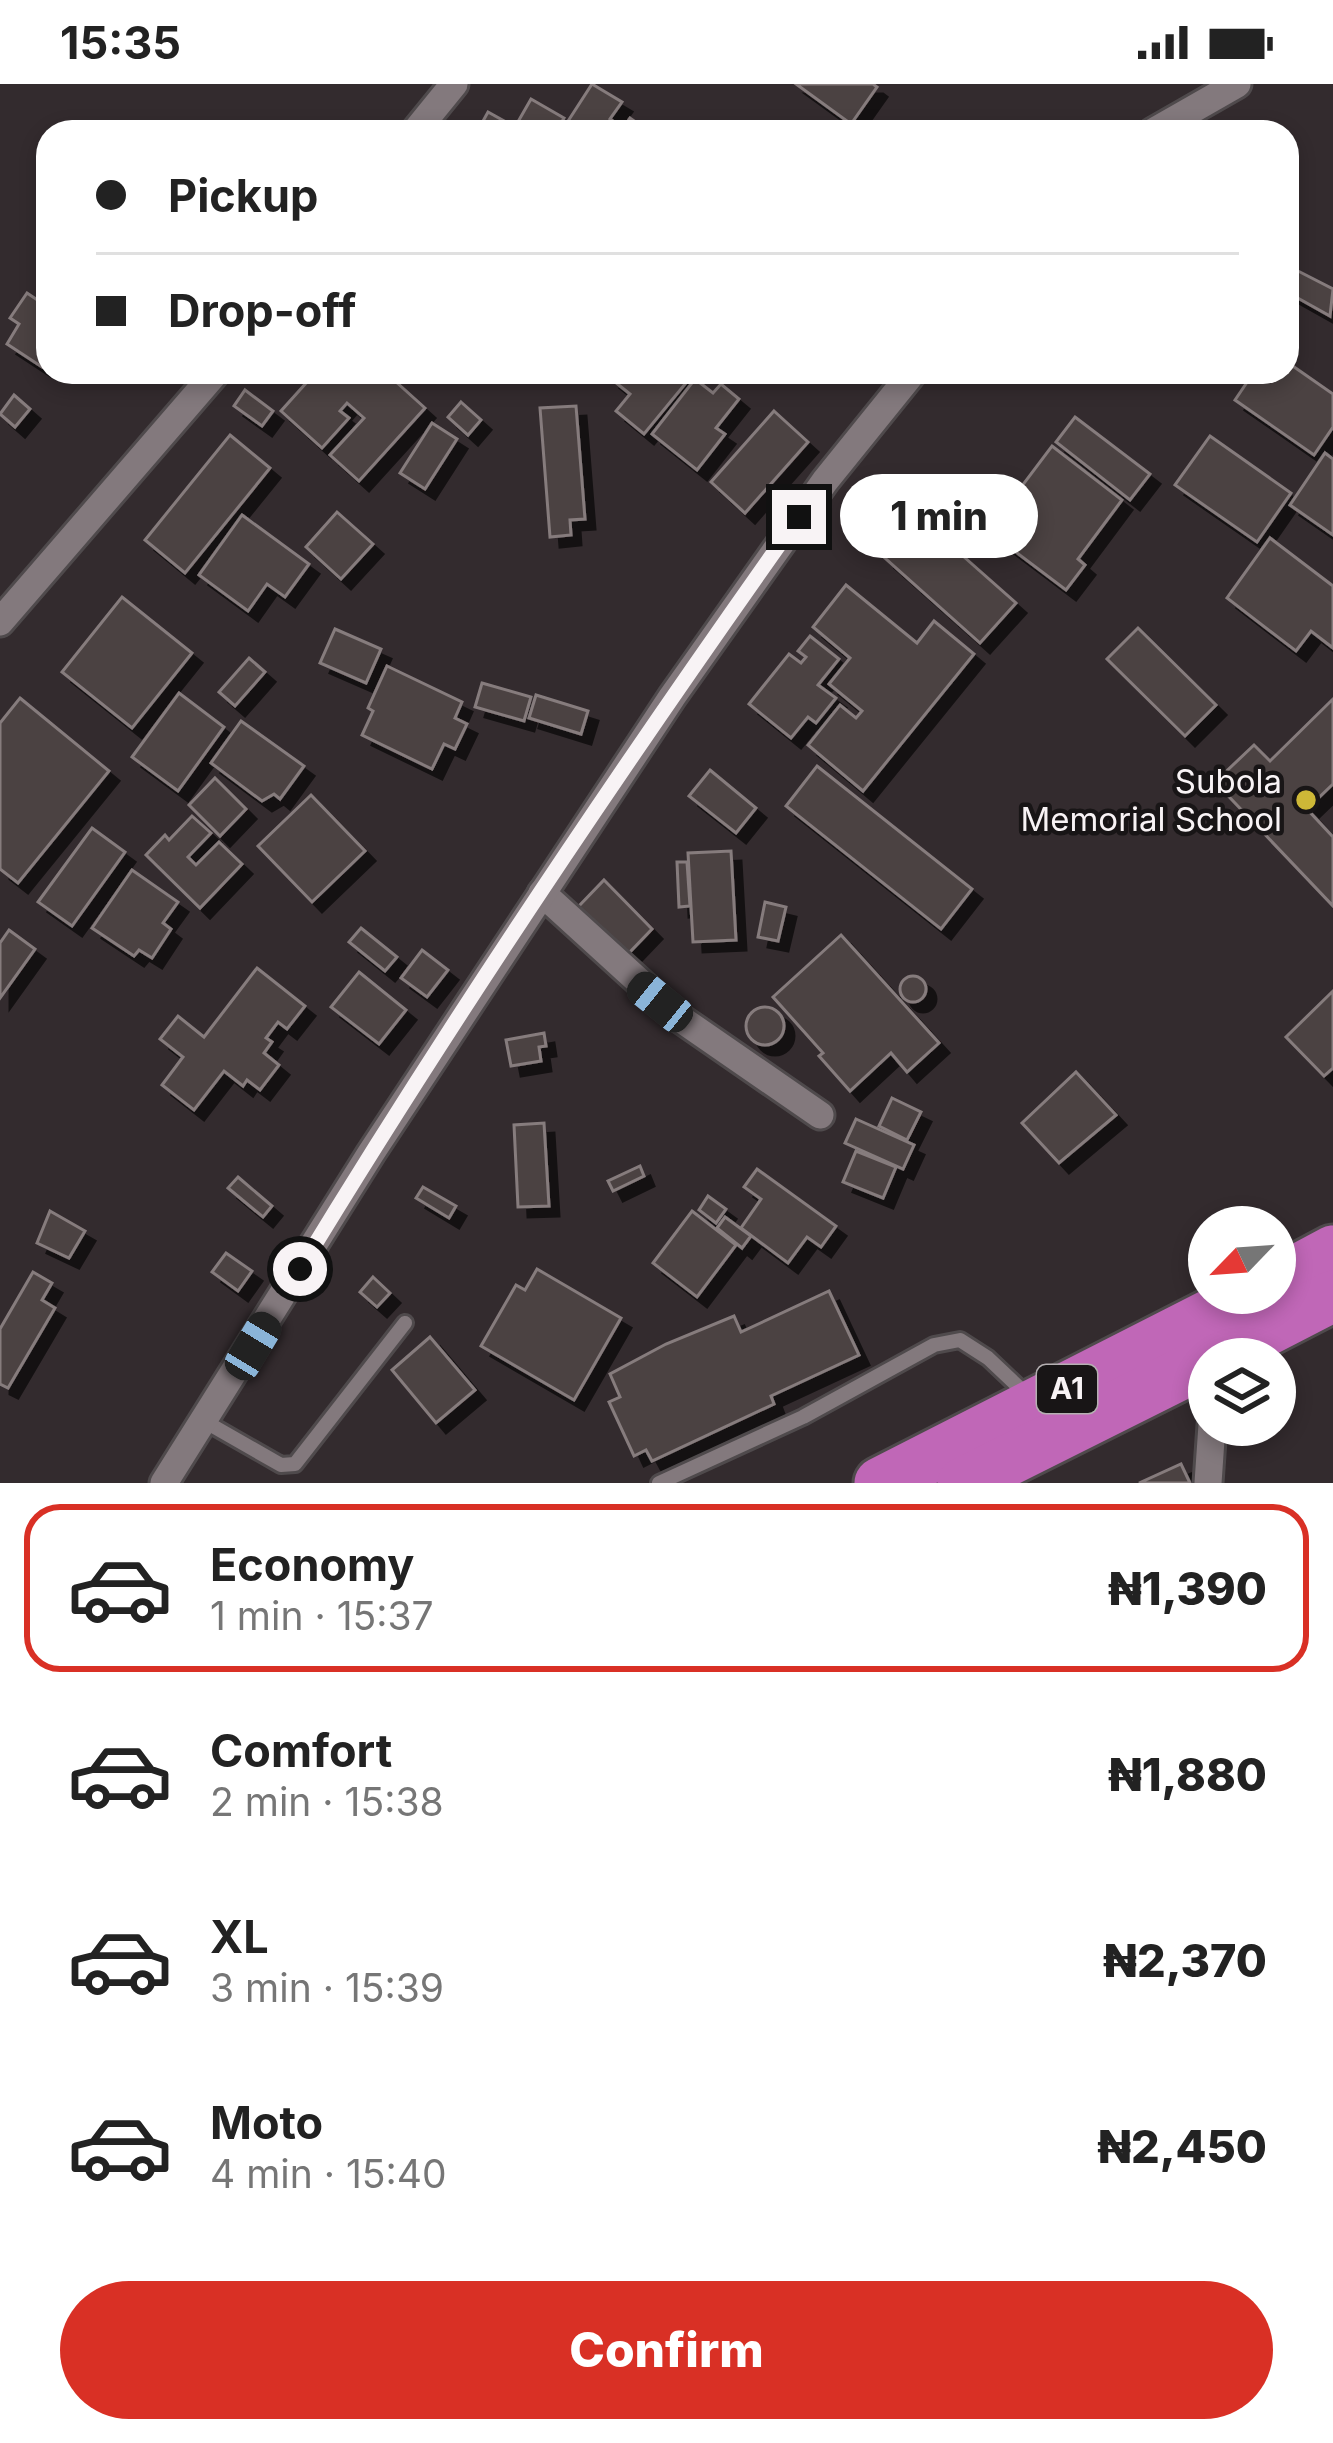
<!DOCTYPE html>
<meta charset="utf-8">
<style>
:root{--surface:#fff;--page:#f2f2f2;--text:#222;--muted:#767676;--line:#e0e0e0;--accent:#d93025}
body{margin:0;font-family:Inter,sans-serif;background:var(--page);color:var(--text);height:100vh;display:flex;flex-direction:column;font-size:45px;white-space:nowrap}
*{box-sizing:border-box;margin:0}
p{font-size:39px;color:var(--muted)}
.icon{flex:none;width:66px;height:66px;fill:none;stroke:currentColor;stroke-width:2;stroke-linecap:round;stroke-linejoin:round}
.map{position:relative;height:1399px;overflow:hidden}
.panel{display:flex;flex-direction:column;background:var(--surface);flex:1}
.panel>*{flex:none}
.guide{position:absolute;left:36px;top:36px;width:1263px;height:264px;border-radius:36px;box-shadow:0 6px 18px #0003;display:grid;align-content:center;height:264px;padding:0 60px;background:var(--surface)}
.needle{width:78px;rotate:245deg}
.controls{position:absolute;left:1188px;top:1122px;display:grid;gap:24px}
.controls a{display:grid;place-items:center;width:108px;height:108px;border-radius:50%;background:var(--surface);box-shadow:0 6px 18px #0003;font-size:60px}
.end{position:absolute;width:54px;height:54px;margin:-27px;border:15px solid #f8f3f5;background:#111;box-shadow:0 0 0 6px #111}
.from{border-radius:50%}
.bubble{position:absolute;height:84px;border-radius:42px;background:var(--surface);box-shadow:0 6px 18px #0003;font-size:39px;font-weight:800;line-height:84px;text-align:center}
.car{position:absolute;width:36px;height:72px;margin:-36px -18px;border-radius:15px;box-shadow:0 0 9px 3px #0007;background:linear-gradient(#222 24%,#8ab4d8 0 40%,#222 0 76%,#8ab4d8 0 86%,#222 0)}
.guide b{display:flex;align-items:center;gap:42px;height:114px;font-size:45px}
.guide b+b{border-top:3px solid var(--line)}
.guide i{width:30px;height:30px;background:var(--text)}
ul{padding:21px 0 0;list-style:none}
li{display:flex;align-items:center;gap:36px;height:168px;margin:0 24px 18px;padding:0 36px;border:6px solid transparent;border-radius:36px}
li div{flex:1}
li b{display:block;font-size:45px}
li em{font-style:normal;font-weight:800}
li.current{border-color:var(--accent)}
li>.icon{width:108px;height:108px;stroke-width:1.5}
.cta{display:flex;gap:24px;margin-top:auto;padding:24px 60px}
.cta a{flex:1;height:138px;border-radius:72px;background:var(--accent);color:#fff;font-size:48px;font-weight:800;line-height:138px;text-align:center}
.status{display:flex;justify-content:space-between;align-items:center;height:84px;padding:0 60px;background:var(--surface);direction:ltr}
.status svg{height:33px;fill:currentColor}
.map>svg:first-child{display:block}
.building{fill:#4c4343;stroke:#867c7d;stroke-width:3;filter:url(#shadow)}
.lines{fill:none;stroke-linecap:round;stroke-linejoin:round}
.lane-casing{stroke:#4f4a4c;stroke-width:20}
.street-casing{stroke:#4f4a4c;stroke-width:33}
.highway-casing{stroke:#4f4a4c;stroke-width:57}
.lane{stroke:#83797d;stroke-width:14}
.street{stroke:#83797d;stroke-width:27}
.highway{stroke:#c067b7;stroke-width:51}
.route{stroke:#f8f3f5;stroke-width:15}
.poi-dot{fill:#ceb837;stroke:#181516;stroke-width:4.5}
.labels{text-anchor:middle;stroke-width:9;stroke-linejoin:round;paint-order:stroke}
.shield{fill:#181516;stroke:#b5b0b2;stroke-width:3}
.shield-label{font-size:30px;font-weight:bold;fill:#f8f3f5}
.poi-label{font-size:33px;fill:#f8f3f5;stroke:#181516;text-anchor:end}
</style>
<div class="status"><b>15:35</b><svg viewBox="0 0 49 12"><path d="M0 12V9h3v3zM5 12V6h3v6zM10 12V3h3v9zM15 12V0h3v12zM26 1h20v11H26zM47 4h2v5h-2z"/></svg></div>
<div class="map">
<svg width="1333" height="1399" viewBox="0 0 1333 1399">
<defs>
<filter id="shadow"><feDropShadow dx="10" dy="10" stdDeviation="0" flood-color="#0009"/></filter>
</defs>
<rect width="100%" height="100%" fill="#332b2e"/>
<g class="building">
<polygon points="592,0 622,18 610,35 623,44 630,34 650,48 561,48"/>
<polygon points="796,0 873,0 877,3 851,40"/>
<polygon points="531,15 564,34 556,48 477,48 488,28 515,43"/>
<polygon points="1298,187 1333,205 1330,232 1287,208"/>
<polygon points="27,209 48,223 48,274 42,283 7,260 19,240 10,234"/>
<polygon points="1287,278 1333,310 1333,343 1314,371 1235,316 1254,288 1287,288"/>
<polygon points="316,288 385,288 425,324 359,397 330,371 364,334 347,319 340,327 349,334 322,364 281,327"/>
<polygon points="615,288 695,288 644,350 616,327 630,310 610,294"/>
<polygon points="695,295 713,309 721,300 739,315 716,344 725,350 697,386 652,350"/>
<polygon points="245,306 273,327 262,342 234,322"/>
<polygon points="14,311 30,325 15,343 0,330"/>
<polygon points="461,318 481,336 468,351 448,333"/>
<polygon points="576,322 585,435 570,436 571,451 550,453 540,324"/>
<polygon points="774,327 808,358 745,429 711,398"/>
<polygon points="1075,333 1150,390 1130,416 1056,358"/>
<polygon points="432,339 457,355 425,405 400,389"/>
<polygon points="230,351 270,384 185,489 145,456"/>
<polygon points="1210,352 1291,409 1257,458 1175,401"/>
<polygon points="1052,362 1122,416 1078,475 1085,481 1066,506 988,447"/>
<polygon points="1325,369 1333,375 1333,451 1290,421"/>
<polygon points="337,428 373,460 341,495 306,463"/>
<polygon points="242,431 309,480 285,513 267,500 248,527 199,491"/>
<polygon points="920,434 1016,519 980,559 885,474"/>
<polygon points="1270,454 1333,502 1333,564 1311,547 1296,567 1227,514"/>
<polygon points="846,501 917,559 934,537 974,570 863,707 808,661 840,621 856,634 862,627 829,600 850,574 813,543"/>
<polygon points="122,513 192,569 132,644 62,588"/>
<polygon points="1138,544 1216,621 1185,652 1107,575"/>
<polygon points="335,545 381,565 366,599 320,579"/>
<polygon points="810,552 839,575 818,601 836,614 816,639 808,633 791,654 749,620 789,570 801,579 806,573 798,567"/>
<polygon points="249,574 265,588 235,622 219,608"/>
<polygon points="387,582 462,618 455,634 467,640 455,665 444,660 432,685 362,651 373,627 368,624"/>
<polygon points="482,599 531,613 524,637 475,623"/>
<polygon points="179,609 224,643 178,707 132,673"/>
<polygon points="536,611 588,627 581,650 529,634"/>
<polygon points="20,614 109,687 18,799 0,785 0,639"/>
<polygon points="1333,615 1333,700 1307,725 1333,753 1333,822 1215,698 1254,661 1270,677"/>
<polygon points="241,637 304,682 280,715 274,710 262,717 211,679"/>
<polygon points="817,682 972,805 941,845 786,722"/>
<polygon points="710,686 756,724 736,749 689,712"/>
<polygon points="215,694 246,725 220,752 189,721"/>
<polygon points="311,711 365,767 312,818 258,762"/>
<polygon points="192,732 211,749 188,773 196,781 219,758 242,780 200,824 146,771 165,751 169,756"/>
<polygon points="92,744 125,768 72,842 38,818"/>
<polygon points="731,767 736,856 693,858 688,769"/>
<polygon points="677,778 687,778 690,822 679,823"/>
<polygon points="132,786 178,818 163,839 171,845 152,874 139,866 134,872 92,844"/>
<polygon points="604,796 652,845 627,871 578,823"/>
<polygon points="765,818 786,823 778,857 758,853"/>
<polygon points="361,844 397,873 385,887 349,858"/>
<polygon points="9,846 35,865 0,914 0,859"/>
<polygon points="841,851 939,959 907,988 891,969 850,1007 819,972 823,969 773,913"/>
<polygon points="422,866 448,886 427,913 401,894"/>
<polygon points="257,884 305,922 287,945 278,938 266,954 272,958 264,969 279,981 260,1006 247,996 243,1002 224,987 194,1026 162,1001 183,973 160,955 178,932 204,953"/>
<polygon points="359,888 406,926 379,960 331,923"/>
<circle cx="913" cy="905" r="13"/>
<polygon points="1333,907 1333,984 1324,992 1286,953"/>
<circle cx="765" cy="942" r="19"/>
<polygon points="544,949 546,962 539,963 541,977 511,982 506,956"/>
<polygon points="1076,988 1116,1031 1059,1079 1022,1039"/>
<polygon points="892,1014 921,1028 907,1056 879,1042"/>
<polygon points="856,1035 914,1061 903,1085 845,1059"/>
<polygon points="544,1039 549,1122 518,1123 514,1041"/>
<polygon points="856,1067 896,1083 883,1114 843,1098"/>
<polygon points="640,1082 644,1092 613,1107 608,1097"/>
<polygon points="757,1085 836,1142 821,1163 807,1153 788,1179 741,1144 761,1115 744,1103"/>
<polygon points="238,1093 272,1122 263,1133 228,1104"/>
<polygon points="423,1103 456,1122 449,1134 416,1114"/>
<polygon points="708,1112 726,1125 716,1139 699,1126"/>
<polygon points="50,1127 85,1147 69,1174 37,1159"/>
<polygon points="692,1127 736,1161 697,1213 653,1179"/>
<polygon points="725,1133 751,1152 742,1164 717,1144"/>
<polygon points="226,1169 252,1187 238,1207 212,1188"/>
<polygon points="537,1185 621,1234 574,1316 481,1262 516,1201 525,1206"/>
<polygon points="33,1188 52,1199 42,1216 55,1224 8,1304 0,1300 0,1245"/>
<polygon points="373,1193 390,1209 377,1223 360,1208"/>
<polygon points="829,1207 859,1271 771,1312 774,1320 652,1377 646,1366 634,1372 609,1318 620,1313 610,1290 666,1260 734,1232 741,1248"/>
<polygon points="430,1253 475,1306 436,1339 392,1286"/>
<polygon points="1181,1380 1190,1399 1139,1399"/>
</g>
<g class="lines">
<defs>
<g id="lane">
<polyline points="204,1337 281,1381 295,1380 405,1239"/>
<polyline points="659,1399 803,1333 934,1261 960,1256 988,1274 1026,1310"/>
</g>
<g id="street">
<polyline points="415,48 454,0"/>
<polyline points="1153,48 1237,0"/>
<polyline points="0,538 216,288"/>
<polyline points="542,809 678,933 820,1031"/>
<polyline points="164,1399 371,1069 672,613 825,397 913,288"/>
<polyline points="1208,1399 1212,1341"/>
</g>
<g id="highway">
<polyline points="1275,1198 1333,1167"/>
<polyline points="1211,1275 1333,1212"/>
<polyline points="880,1399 1253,1209"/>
<polyline points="963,1399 1209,1276"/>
</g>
</defs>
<use href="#lane" class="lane-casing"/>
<use href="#street" class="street-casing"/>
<use href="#highway" class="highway-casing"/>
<use href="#lane" class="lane"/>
<use href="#street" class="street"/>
<use href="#highway" class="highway"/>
</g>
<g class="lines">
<path class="route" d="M300,1185C456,928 625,678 799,433"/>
</g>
<circle class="poi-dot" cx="1306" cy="716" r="12"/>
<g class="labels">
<rect class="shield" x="1037" y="1281" width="60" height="48" rx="9"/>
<g class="shield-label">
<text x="1067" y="1315">A1</text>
</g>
<g class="poi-label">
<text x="1282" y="709">Subola<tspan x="1282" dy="38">Memorial School</tspan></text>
</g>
</g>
</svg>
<div class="controls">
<a><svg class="needle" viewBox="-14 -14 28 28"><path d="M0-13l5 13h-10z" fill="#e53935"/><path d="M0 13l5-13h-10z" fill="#767676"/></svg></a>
<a><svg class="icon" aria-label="layers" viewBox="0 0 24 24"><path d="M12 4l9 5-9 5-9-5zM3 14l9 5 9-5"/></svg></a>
</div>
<i class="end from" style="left:300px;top:1185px"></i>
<i class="end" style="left:799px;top:433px"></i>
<div class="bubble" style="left:840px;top:390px;width:198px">1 min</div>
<i class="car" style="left:660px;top:918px;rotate:309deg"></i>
<i class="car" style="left:253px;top:1262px;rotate:31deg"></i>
<div class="guide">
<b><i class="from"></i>Pickup</b>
<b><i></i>Drop-off</b>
</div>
</div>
<section class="panel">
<ul>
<li class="current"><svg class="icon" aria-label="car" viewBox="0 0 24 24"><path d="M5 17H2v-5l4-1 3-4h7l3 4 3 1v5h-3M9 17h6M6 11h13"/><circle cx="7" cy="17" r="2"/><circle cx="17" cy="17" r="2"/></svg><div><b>Economy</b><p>1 min · 15:37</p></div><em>₦1,390</em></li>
<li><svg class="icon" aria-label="car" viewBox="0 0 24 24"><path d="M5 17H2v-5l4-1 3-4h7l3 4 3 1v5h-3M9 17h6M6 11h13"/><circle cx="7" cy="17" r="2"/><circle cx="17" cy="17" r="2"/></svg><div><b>Comfort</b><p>2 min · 15:38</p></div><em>₦1,880</em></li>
<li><svg class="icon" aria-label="car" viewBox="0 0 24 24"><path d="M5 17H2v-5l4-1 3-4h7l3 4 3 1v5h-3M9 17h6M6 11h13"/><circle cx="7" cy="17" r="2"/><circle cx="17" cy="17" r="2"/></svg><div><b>XL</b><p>3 min · 15:39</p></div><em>₦2,370</em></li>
<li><svg class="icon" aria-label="car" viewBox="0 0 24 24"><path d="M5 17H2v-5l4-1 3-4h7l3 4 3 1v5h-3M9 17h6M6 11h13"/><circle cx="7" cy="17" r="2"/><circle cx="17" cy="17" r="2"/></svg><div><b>Moto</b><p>4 min · 15:40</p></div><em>₦2,450</em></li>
</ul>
<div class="cta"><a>Confirm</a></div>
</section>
